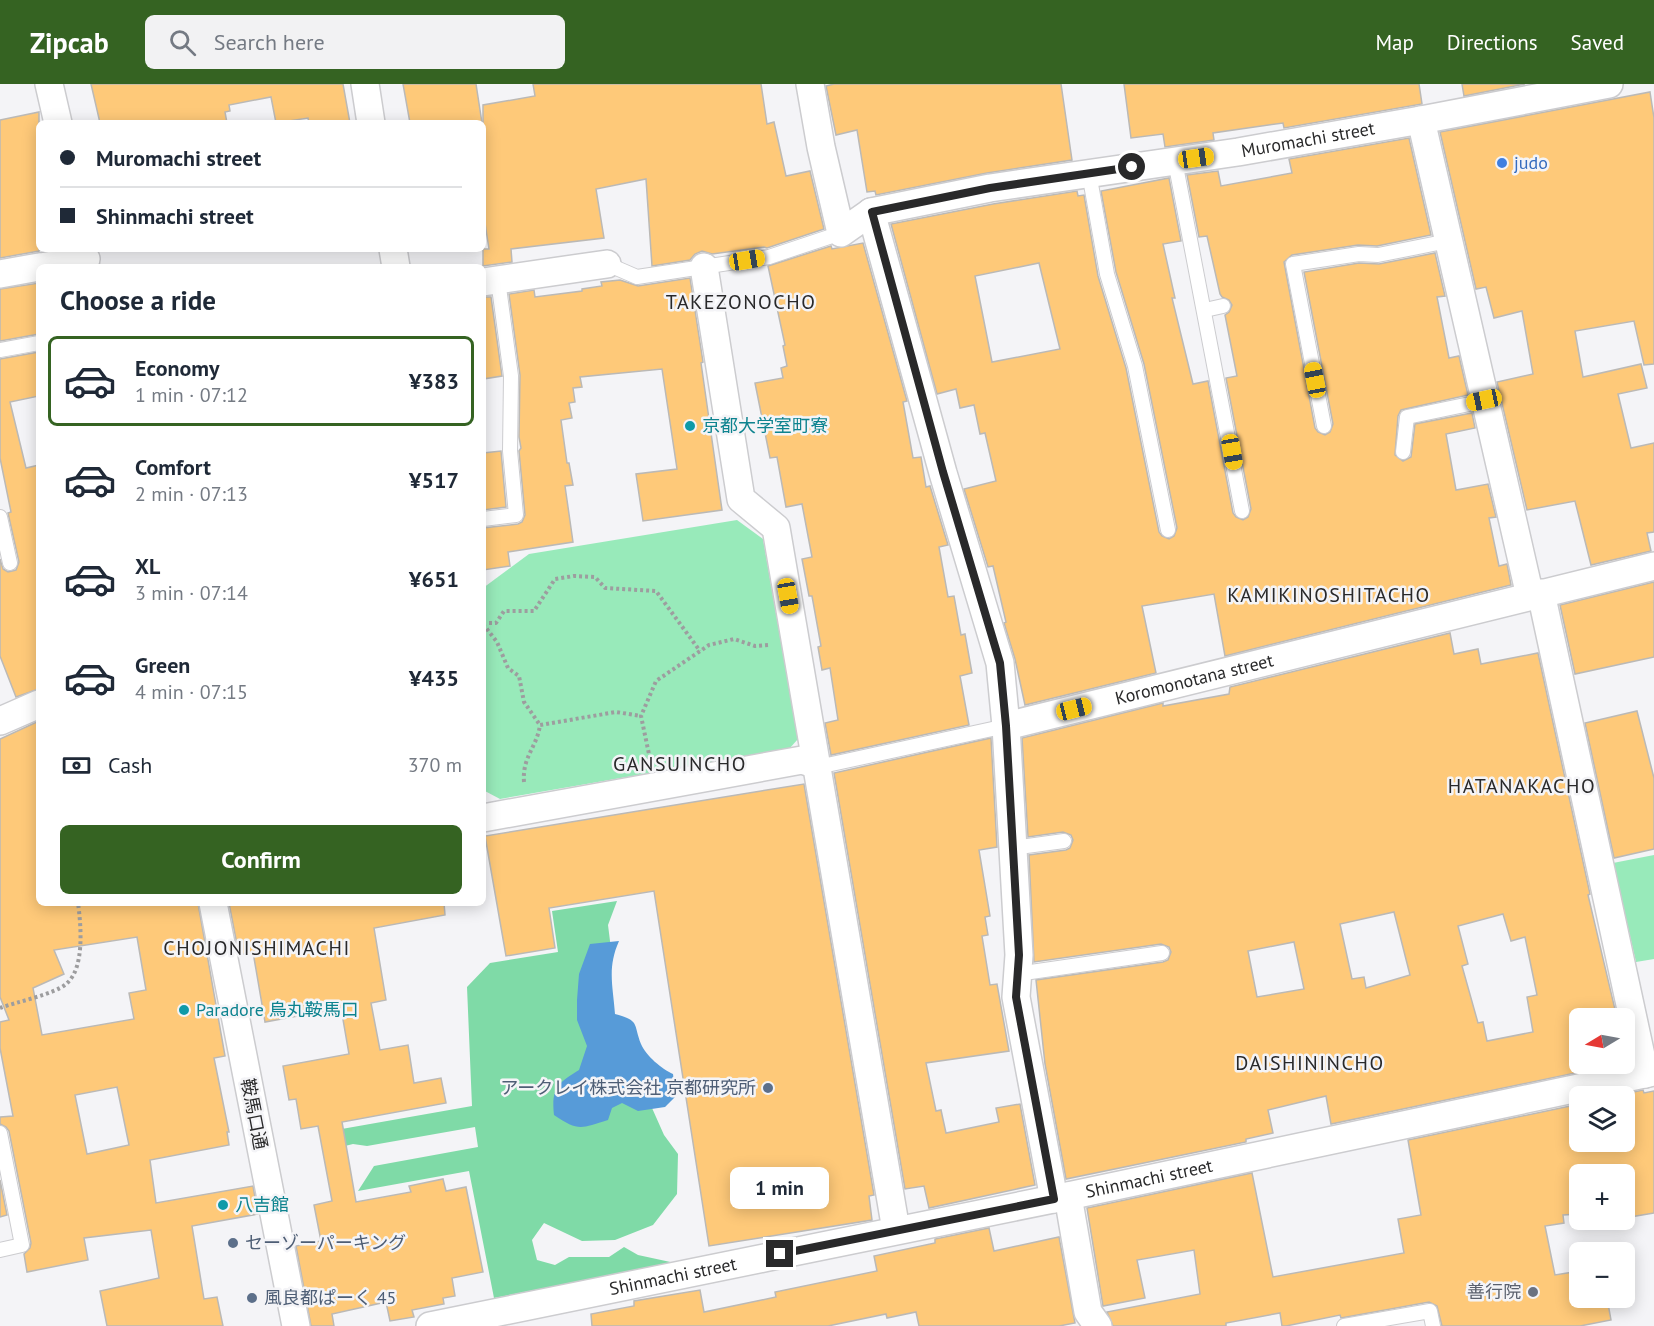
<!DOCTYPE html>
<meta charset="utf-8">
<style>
:root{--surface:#fff;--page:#f2f2f3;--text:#1f2937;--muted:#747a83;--line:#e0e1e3;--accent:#356322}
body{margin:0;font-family:"PT Sans","Noto Sans JP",sans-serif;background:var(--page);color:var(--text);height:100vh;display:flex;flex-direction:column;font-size:22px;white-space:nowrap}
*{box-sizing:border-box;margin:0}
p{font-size:20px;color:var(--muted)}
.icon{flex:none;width:33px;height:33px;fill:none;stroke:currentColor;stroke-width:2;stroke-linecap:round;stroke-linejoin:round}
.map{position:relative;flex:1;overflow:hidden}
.drawer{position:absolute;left:36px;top:180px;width:450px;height:642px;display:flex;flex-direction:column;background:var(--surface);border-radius:9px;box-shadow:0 3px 15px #0003}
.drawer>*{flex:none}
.banner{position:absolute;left:36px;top:36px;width:450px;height:132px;border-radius:9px;box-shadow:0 3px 15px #0003;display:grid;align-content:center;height:132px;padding:0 24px;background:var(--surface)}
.needle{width:39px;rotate:260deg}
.tools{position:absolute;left:1569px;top:924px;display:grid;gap:12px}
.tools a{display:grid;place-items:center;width:66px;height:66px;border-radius:9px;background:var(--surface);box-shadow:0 3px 15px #0003;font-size:30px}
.end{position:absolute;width:27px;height:27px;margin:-14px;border:8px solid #29292a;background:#fff;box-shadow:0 0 0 3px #fff}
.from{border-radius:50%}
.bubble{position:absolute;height:42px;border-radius:9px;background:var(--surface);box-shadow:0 3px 15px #0003;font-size:20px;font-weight:700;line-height:42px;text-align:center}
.car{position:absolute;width:18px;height:36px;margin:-18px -9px;border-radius:8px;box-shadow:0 0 4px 2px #0007;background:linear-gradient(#f5c518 24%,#345 0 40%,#f5c518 0 76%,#345 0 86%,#f5c518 0)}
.banner b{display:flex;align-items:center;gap:21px;height:57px;font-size:22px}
.banner b+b{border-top:2px solid var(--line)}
.banner i{width:15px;height:15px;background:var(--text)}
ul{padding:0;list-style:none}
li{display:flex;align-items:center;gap:18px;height:90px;margin:0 12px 9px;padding:0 12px;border:3px solid transparent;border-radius:9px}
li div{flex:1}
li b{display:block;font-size:22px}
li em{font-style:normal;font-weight:700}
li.on{border-color:var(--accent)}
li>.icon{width:54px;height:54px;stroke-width:1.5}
h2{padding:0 24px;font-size:27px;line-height:72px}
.pay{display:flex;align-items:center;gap:15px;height:66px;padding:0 24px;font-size:22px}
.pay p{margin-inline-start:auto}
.primary-button{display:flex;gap:12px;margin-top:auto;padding:12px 24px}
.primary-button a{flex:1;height:69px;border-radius:9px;background:var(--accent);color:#fff;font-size:24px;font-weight:700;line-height:69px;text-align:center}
header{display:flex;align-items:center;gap:36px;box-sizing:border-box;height:84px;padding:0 30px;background:var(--accent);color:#fff}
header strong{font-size:28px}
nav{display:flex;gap:33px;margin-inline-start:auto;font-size:21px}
.search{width:420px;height:54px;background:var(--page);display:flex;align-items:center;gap:15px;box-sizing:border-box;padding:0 21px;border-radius:9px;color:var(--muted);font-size:22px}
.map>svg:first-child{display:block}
.green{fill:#98eaba}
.forest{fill:#7fdaa7}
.water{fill:#579bd8}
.building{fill:#fec979;stroke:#bbb9b6;stroke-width:1.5;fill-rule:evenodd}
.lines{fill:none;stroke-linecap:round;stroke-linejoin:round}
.service-casing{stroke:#cccccf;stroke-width:16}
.minor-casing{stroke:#cccccf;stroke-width:30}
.path{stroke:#9d9d9f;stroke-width:4;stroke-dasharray:3 3;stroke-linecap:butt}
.service{stroke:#fff;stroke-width:14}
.minor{stroke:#fff;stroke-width:27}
.route{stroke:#29292a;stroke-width:8}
.shop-dot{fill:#3f7fe0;stroke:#f4f4f7;stroke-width:2}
.culture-dot{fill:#0f9aa8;stroke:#f4f4f7;stroke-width:2}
.service-dot{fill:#5c6f8a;stroke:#f4f4f7;stroke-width:2}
.worship-dot{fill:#6b7280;stroke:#f4f4f7;stroke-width:2}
.labels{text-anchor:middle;stroke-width:5;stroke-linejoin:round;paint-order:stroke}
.street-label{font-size:18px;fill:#29292a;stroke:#f4f4f7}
.shop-label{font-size:18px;fill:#366cbe;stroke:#f4f4f7;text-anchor:start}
.culture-label{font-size:18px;fill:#0d838f;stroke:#f4f4f7;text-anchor:start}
.service-label{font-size:18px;fill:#4e5e75;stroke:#f4f4f7;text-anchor:start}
.worship-label{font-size:18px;fill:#5b616d;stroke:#f4f4f7;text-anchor:end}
.neighbourhood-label{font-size:20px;letter-spacing:1.5px;fill:#29292a;stroke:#f4f4f7}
</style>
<header>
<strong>Zipcab</strong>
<div class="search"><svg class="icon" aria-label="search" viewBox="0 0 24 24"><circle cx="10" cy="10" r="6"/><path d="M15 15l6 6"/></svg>Search here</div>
<nav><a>Map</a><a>Directions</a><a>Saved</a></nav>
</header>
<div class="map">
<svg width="1654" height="1242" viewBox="0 0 1654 1242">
<rect width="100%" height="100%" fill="#f4f4f7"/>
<g class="green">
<polygon points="737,436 763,455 798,655 789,665 500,715 483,706 483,504 529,470"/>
<polygon points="1654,771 1654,875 1636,878 1613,779"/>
</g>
<polygon class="forest" points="617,817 608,841 611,865 588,940 588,1012 652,1024 664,1051 678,1070 677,1110 653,1141 615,1156 582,1157 544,1139 532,1156 537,1176 555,1181 569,1173 609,1173 624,1163 638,1171 675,1179 494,1214 469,1087 358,1107 374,1082 478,1063 475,1043 367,1062 353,1060 341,1063 336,1046 472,1022 467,903 490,879 558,868 552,827"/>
<path class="water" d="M619,857C607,884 613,902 615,930C640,937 633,939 641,960C646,972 662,985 673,990L676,1012L665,1023L638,1027L622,1019L612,1024L608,1036C580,1045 578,1047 554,1031C551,1004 558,999 579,986L587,962L577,936V916L579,890L590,860Z"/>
<g class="building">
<polygon points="91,0 343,0 350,39 309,39 308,34 276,39 271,13 229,21 230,27 225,28 227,39 100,39"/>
<polygon points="403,0 476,0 482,39 410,39"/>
<polygon points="533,0 761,0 767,40 774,38 786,92 810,87 824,145 767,164 764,163 712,170 702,167 695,170 690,176 652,182 646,95 596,105 604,154 511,165 512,178 483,182 483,165 489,165 483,126 483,21 535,12"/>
<polygon points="834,0 1061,0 1072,76 987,89 876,111 875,107 867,108 857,46 836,51 826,2"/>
<polygon points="1124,0 1419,0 1422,20 1284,44 1283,39 1213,49 1214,56 1165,63 1163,50 1131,54"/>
<polygon points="1462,0 1525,0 1464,12"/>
<polygon points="1650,8 1654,34 1654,280 1644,281 1634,237 1575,247 1583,293 1641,280 1647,304 1618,310 1631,364 1654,359 1654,448 1647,449 1651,467 1591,481 1575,417 1527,426 1497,298 1533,290 1522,227 1494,234 1486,203 1476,205 1440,48"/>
<polygon points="39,28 39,167 0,174 0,36"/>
<path d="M1409,54L1431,151L1377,162L1358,161L1292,171L1284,178L1315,344L1318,348L1325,351L1330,348L1333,340L1304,188L1359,179L1379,180L1435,169L1445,212L1437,213L1449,274L1459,272L1468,311L1401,326L1398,332L1395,371L1403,377L1411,373L1415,340L1472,329L1475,344L1446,350L1456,406L1488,400L1496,433L1489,434L1499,482L1507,480L1511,501L1225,572L1214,510L1142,522L1156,589L1025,621L1015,575L1004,539L1006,538L993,482L988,483L964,405L996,397L985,349L980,350L974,321L960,324L956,305L937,310L891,140L993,120L1077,107L1078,112L1084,111L1098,192L1126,284L1159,448L1162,452L1169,455L1174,452L1177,444L1144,280L1116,188L1101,107L1169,94L1181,157L1163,160L1175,214H1172L1193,300L1208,297L1233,429L1236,433L1243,436L1248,433L1251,425L1226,294L1237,292L1225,231L1229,228L1232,221L1229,216L1222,213L1220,210L1207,152L1199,153L1187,91L1218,87L1221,102L1292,89L1289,75ZM1039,179L1060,265L992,278L975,192Z"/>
<polygon points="863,159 907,317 903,318 913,374 921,373 926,403 930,402 948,461 939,463 948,513 954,512 961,551 965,550 972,589 960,592 969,641 831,671 825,639 838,636 830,584 822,586 818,563 821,562 812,512 809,512 802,475 812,473 802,420 786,423 777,373 770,374 755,299 783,294 781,284 787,282 783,262 785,261 768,182 831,162 832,165"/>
<polygon points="690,194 703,278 701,279 722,426 643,437 636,390 677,385 662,285 580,293 582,303 573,304 575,318 569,319 572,334 561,336 567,379 569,379 573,401 565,402 573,458 508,468 510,482 483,486 483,444 518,440 522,438 525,431 519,367 521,364 519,353 520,291 509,210 534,206 535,213 582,207 582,205 602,202 601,198 620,196 638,202"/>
<polygon points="39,199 39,250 0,257 0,205"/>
<polygon points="483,213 491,213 502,292 483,295"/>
<polygon points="39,268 39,312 10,318 26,384 39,381 39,605 16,613 0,572 0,475 3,485 8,488 16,486 19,478 8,429 11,428 0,374 0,275"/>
<polygon points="501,367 506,423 483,426 483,369"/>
<polygon points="1654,498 1654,573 1575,590 1560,521"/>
<path d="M1450,549L1454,570L1478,565L1481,580L1538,569L1590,810L1588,811L1617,934H1580V988L1331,1040L1326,1012L1268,1026L1273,1049L1246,1055V1058L1066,1095L1045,980L1036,896L1163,878L1168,876L1171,868L1169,863L1161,860L1034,878L1029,771L1066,766L1070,764L1073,756L1071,751L1063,748L1028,753L1022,654L1163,619V622L1229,610L1230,603ZM1394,828L1410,891L1366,904L1364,893L1352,895L1340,840ZM1503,830L1511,857L1525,853L1537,911L1527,913L1533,948L1487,957L1483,938L1478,939L1462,882L1468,880L1458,842ZM1294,858L1304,905L1257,913L1248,867Z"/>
<polygon points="1637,627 1654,694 1654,765 1614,774 1585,639"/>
<path d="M39,637V819H198L225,972L214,974L229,1048H227L229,1061L150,1076L156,1119L253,1102L258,1130L192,1142L204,1215L217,1213L223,1242H107L100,1207L159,1194L151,1146L84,1154L88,1176L27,1188L24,1170L30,1164L31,1159L9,1047L6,1043L0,1040V1033L13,1032L0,964V938L9,936L0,913V655ZM137,853L146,906L129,909L134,935L42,951L33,904L64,890L54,866ZM117,1003L129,1061L87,1070L75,1011Z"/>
<polygon points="991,654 997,763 979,766 990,832 985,833 988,851 982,852 990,901 997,900 1009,967 926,979 936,1027 941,1026 946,1049 999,1038 996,1024 1020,1020 1035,1101 929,1124 924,1102 905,1105 834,689"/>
<polygon points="804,700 874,1111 869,1112 872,1136 709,1162 654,807 549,824 555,864 506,872 485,752"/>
<polygon points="229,819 444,819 445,831 374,844 386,916 371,919 380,966 408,961 414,999 441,994 446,1019 342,1038 356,1118 411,1108 409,1102 443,1095 446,1107 466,1103 483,1188 452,1194 455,1212 443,1214 444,1220 412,1226 414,1233 390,1237 386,1218 332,1230 334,1242 311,1242 296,1162 321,1157 314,1121 332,1117 318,1042 301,1045 296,1015 289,1016 283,982 349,970 341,924 265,938 253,868 239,871"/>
<polygon points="1643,1006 1644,1009 1654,1007 1654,1129 1624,1134 1624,1090 1580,1090 1580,1130 1563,1131 1564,1139 1545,1142 1555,1191 1580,1187 1580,1214 1607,1214 1611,1236 1580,1242 1442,1242 1437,1222 1429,1218 1341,1234 1340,1231 1286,1242 1282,1242 1280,1229 1226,1239 1226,1242 1113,1242 1107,1228 1200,1210 1194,1166 1137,1176 1145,1214 1103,1222 1087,1124 1252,1089 1273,1193 1404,1169 1398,1135 1421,1131 1408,1056 1580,1020 1580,1058 1624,1058 1624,1010"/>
<polygon points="0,1096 7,1131 0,1133"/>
<polygon points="989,1144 994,1167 1059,1153 1075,1239 1059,1242 919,1242 916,1228 887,1234 886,1230 828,1242 592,1242 591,1230 634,1222 634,1217 700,1206 704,1228 776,1213 775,1208 877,1187 874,1172 935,1159 935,1155"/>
</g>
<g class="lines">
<defs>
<g id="service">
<polyline points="1175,77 1242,427"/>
<polyline points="1089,89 1107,190 1135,282 1168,446"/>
<polyline points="607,180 637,193 769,173 841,149"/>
<polyline points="1205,226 1223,222"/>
<polyline points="0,266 39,259"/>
<polyline points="1324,342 1293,180 1359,170 1378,171 1448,157"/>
<polyline points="1403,368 1407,333 1484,317"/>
<polyline points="0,433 10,479"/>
<polyline points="483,435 516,431 510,367 511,292 498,196"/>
<polyline points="817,681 827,681 1006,642"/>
<polyline points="1012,764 1064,757"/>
<polyline points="1017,890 1162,869"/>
<polyline points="0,1049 22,1161 0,1166"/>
<polyline points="1344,1242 1430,1227 1433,1242"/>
</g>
<g id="minor">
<polyline points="49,0 58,39"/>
<polyline points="365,0 371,39"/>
<path id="s1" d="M810,0L821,63L841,149L871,128L990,104L1238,68L1421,36L1609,0"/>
<polyline points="1421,36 1530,512"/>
<polyline points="871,128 943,389 1000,579 1006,642 1019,871 1016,913 1054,1115"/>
<polyline points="393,165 396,183"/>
<polyline points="41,183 86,175"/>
<polyline points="704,183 741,415 776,444 896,1146"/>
<polyline points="0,190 39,183"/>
<polyline points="483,198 607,180"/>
<polyline points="1541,509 1645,990"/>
<polyline points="0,637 39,620"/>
<path id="s2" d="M1006,642L1654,482"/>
<polyline points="483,734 802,676 817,681"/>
<polyline points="213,819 296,1242"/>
<polyline points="1068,1112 1088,1228 1098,1242"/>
<path id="s3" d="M430,1242L1068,1112L1654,988"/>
</g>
</defs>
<use href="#service" class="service-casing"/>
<use href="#minor" class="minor-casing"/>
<g class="path">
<polyline points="483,539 496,539 504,527 534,527 555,495 574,492 595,493 605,504 656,507 700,567"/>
<polyline points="483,540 497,558 508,584 519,592 524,618 540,641"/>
<polyline points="650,675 641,632 656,597 709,561 734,555 755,562 768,561"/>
<path d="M524,698C522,673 537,663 540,641L616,628L641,632"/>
<path d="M0,924C16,918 55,910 66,900C85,885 81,841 78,819"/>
</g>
<use href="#service" class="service"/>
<use href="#minor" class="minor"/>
</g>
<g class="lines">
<polyline class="route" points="780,1170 1054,1115 1016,913 1019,871 1006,642 1000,579 943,388 872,128 990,104 1132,83"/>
</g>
<circle class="shop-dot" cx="1502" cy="79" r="6"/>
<g class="culture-dot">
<circle cx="690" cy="342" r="6"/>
<circle cx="184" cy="926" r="6"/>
<circle cx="223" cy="1121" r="6"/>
</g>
<g class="service-dot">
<circle cx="768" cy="1004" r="6"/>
<circle cx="233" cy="1159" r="6"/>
<circle cx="252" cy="1214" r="6"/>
</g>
<circle class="worship-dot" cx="1533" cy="1208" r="6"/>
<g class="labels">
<g class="street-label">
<text dy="6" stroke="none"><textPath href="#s1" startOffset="632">Muromachi street</textPath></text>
<text dy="6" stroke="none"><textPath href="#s2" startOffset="194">Koromonotana street</textPath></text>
<text transform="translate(254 1030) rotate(79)" y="6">鞍馬口通</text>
<text dy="6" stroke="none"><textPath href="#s3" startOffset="734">Shinmachi street</textPath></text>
<text dy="6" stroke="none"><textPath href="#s3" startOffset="248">Shinmachi street</textPath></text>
</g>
<g class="shop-label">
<text x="1514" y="85">judo</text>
</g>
<g class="culture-label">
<text x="702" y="348">京都大学室町寮</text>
<text x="196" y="932">Paradore 烏丸鞍馬口</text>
<text x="235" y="1127">八吉館</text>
</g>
<g class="service-label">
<text x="756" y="1010" text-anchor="end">アークレイ株式会社 京都研究所</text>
<text x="245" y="1165">セーゾーパーキング</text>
<text x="264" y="1220">風良都ぱーく 45</text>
</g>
<g class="worship-label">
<text x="1521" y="1214">善行院</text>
</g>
<g class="neighbourhood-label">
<text x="741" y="225">TAKEZONOCHO</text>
<text x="1329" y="518">KAMIKINOSHITACHO</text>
<text x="680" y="687">GANSUINCHO</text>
<text x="1522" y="709">HATANAKACHO</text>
<text x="257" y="871">CHOJONISHIMACHI</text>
<text x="1310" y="986">DAISHININCHO</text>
</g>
</g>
</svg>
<div class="tools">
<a><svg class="needle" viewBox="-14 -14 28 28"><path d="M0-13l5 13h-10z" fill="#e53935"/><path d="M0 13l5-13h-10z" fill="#747a83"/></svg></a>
<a><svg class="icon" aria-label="layers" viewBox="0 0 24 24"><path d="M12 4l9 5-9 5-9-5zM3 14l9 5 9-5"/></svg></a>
<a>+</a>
<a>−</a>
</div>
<i class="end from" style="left:1132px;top:83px"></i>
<i class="end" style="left:780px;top:1170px"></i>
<div class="bubble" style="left:730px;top:1083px;width:99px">1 min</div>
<i class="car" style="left:1196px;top:74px;rotate:82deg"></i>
<i class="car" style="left:747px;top:176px;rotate:81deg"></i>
<i class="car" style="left:1315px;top:296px;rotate:349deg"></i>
<i class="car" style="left:1484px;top:316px;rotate:258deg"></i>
<i class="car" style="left:1232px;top:368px;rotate:170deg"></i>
<i class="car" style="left:788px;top:512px;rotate:170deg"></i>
<i class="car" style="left:1074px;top:625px;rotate:76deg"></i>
<div class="banner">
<b><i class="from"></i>Muromachi street</b>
<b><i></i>Shinmachi street</b>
</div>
<section class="drawer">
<h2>Choose a ride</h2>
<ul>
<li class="on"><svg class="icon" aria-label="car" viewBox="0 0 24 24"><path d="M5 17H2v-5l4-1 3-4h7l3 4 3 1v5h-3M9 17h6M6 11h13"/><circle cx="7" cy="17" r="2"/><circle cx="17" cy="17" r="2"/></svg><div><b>Economy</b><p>1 min · 07:12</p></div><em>¥383</em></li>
<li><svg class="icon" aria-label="car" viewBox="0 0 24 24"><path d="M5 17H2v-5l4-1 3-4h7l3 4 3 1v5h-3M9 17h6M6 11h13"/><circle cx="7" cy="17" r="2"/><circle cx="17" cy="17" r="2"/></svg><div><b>Comfort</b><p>2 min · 07:13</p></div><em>¥517</em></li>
<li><svg class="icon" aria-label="car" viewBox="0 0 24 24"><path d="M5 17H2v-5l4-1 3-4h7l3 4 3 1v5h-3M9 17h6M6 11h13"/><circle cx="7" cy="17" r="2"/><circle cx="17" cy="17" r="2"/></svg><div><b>XL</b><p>3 min · 07:14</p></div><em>¥651</em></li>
<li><svg class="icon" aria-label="car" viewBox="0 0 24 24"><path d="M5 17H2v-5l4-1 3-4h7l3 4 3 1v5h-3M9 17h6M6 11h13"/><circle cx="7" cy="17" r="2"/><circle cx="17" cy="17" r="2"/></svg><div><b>Green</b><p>4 min · 07:15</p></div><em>¥435</em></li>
</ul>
<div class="pay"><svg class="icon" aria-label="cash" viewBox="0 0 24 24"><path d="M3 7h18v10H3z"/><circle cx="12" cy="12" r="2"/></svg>Cash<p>370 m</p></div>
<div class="primary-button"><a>Confirm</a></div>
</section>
</div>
